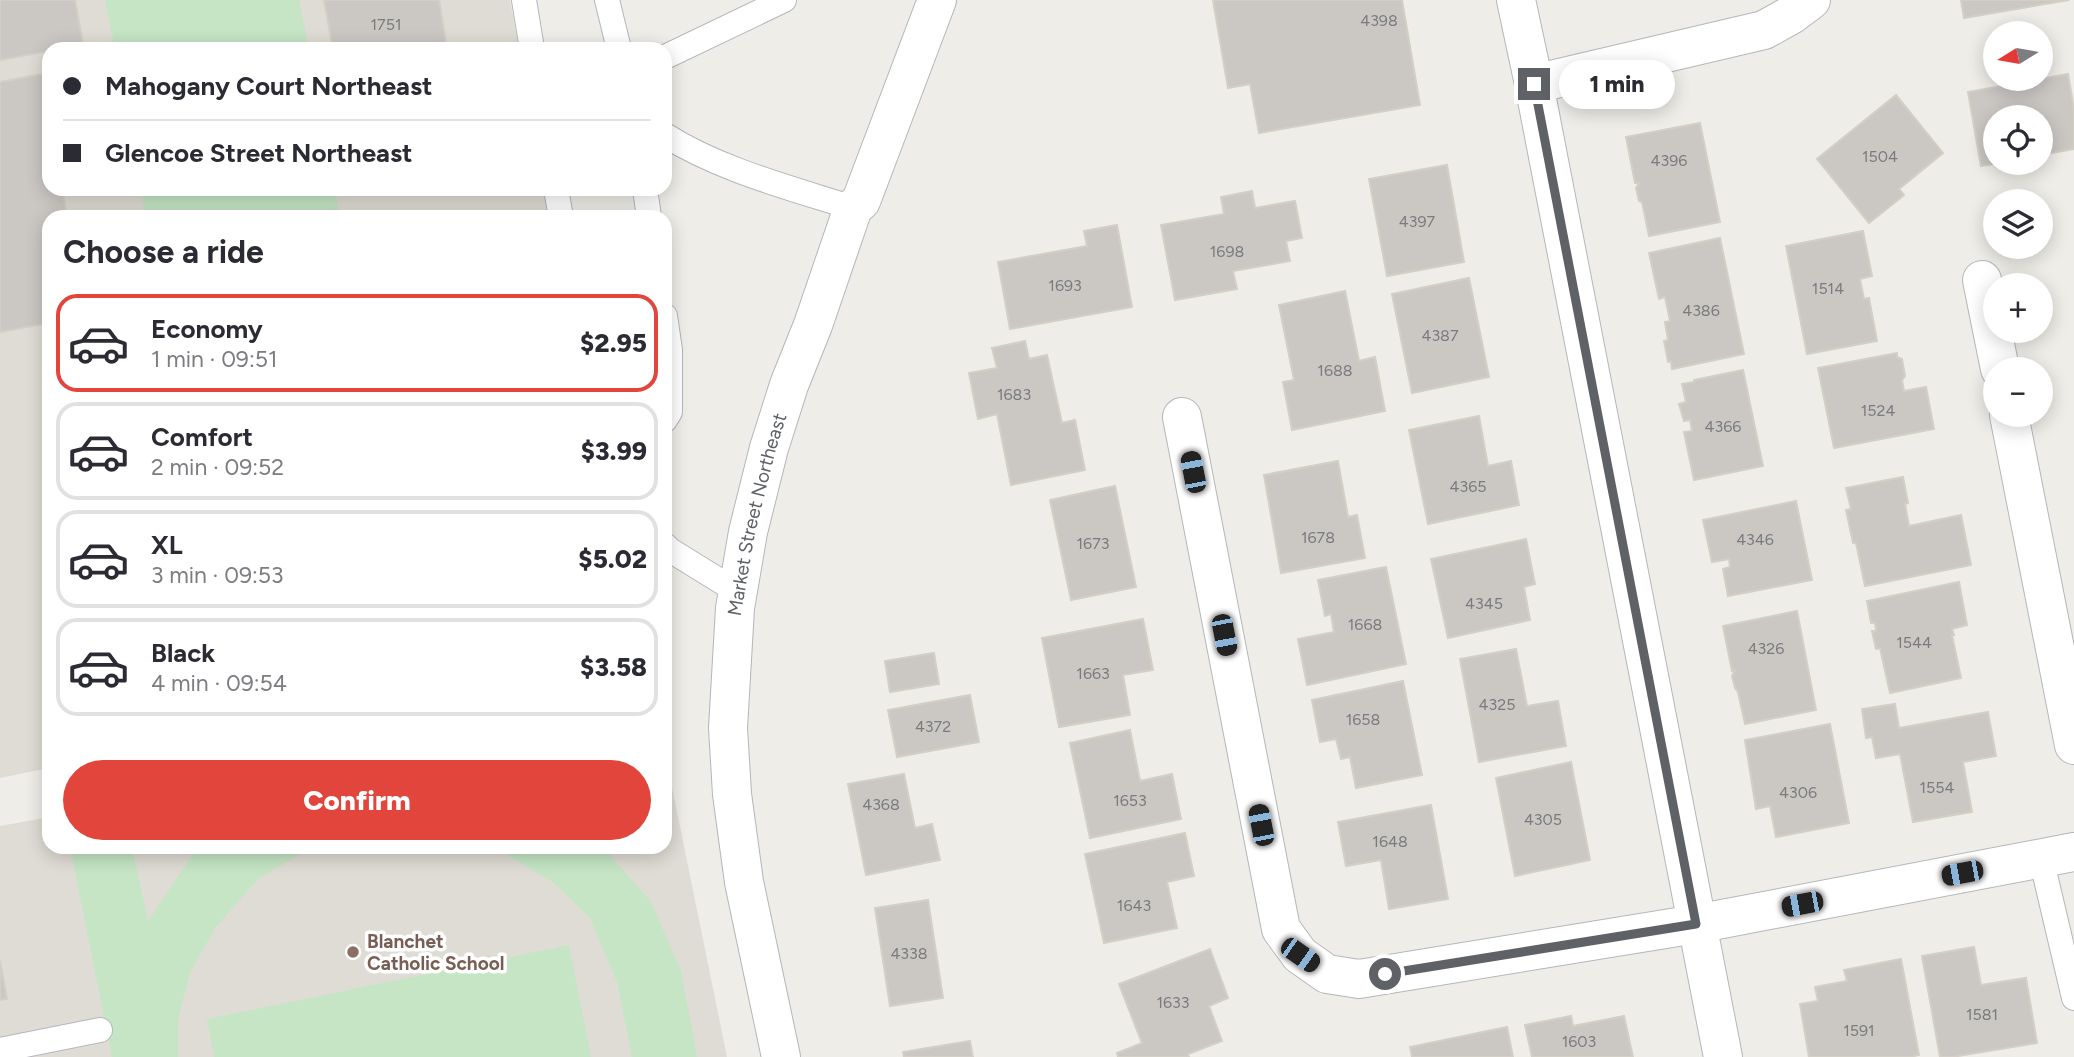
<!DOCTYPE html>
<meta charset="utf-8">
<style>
:root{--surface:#fff;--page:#f7f7f7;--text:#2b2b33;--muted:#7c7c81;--line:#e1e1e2;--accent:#e1453b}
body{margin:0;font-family:Figtree,sans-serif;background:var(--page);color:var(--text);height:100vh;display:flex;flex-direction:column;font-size:26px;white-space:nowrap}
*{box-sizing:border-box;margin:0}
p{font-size:23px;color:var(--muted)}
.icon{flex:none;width:38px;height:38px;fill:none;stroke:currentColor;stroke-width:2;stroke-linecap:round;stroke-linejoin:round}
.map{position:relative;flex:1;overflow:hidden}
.side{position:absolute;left:42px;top:210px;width:630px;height:644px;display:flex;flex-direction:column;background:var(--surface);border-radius:21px;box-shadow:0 4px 18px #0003}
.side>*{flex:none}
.guide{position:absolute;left:42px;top:42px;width:630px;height:154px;border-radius:21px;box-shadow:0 4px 18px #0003;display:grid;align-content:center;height:154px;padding:0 21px;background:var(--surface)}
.needle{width:46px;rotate:259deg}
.tools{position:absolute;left:1983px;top:21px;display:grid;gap:14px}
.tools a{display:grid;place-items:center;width:70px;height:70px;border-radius:50%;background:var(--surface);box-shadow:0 4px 18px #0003;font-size:35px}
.end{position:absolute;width:32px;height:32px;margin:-16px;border:9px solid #5e6266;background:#fff;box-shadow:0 0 0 4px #fff}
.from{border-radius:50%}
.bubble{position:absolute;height:49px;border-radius:24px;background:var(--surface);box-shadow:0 4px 18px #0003;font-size:23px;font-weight:800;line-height:49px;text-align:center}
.car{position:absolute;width:21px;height:42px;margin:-21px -10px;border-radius:9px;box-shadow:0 0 5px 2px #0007;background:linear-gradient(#222 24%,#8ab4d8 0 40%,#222 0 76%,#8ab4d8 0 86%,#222 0)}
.guide b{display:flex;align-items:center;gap:24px;height:66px;font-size:26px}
.guide b+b{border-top:2px solid var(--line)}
.guide i{width:18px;height:18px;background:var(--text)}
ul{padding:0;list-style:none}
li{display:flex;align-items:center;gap:21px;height:98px;margin:0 14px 10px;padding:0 7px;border:4px solid var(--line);border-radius:21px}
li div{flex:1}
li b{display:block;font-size:26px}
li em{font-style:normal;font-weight:800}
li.selected{border-color:var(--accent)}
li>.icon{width:63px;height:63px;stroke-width:1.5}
h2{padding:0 21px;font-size:32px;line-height:84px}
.cta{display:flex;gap:14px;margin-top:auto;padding:14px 21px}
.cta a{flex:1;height:80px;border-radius:42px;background:var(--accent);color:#fff;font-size:28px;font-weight:800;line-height:80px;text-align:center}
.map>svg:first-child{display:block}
.education{fill:#dfdcd5}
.green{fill:#c5e5c5}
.building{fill:#cbc8c4;stroke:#d4cfc5;stroke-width:2}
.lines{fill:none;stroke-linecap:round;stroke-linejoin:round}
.service-casing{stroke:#b4b7ba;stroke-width:26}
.minor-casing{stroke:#b4b7ba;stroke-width:40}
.secondary-casing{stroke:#b3b6ba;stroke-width:40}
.service{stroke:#fff;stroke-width:24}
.minor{stroke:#fff;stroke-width:38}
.secondary{stroke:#fff;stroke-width:38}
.route{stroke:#5e6266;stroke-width:9}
.education-dot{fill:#8d6e63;stroke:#fff;stroke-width:2.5}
.labels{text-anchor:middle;stroke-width:7;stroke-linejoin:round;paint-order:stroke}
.number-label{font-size:16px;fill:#797c7e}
.street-label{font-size:19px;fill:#5e6266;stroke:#fff}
.education-label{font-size:19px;font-weight:bold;fill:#785e54;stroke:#fff;text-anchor:start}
</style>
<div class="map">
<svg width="2074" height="1057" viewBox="0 0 2074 1057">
<rect width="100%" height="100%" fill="#efede7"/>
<g class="education">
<polygon points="0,0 510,0 519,49 49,49 49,189 544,189 549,217 49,217 49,768 0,778"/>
<polygon points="665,753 727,1057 0,1057 0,826 49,817 49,847 665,847"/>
</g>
<g class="green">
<polygon points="105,0 299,0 309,49 115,49"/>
<polygon points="141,189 335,189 340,217 146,217"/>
<polygon points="70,847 132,847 148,921 194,853 201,847 312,847 258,879 215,928 190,973 178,1019 178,1057 112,1057"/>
<polygon points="494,847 603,847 651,902 681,971 697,1057 632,1057 617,982 590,918 554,883"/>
<polygon points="569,945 591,1057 214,1057 207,1019"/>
</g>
<g class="building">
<polygon points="0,0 75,0 83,44 49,49 49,51 0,60"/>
<polygon points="324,0 439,0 447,49 333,49"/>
<polygon points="1213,0 1402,0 1420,105 1259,133 1250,84 1228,88"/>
<polygon points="1961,0 2069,0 1964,18"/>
<polygon points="42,74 49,115 49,189 62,189 67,217 49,217 49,323 0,332 0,82"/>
<polygon points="2068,74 2074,109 2074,149 2040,155 2040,117 1995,117 1995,163 2000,163 1981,166 1968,92"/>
<polygon points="1896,95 1943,153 1899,189 1904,195 1869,223 1817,159"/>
<polygon points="1700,123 1720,222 1649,236 1642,202 1639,201 1636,188 1639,183 1635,183 1626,137"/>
<polygon points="1447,165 1464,262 1387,276 1369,179"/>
<polygon points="1252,191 1255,208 1295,201 1302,238 1286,241 1290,261 1233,271 1237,289 1175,300 1161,225 1224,214 1221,197"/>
<polygon points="1117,225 1132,307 1010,329 998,262 1087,246 1084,231"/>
<polygon points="1863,231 1872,276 1860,279 1864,299 1869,298 1877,341 1807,354 1786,246"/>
<polygon points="1720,238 1744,354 1672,369 1671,361 1668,362 1664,341 1668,340 1665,322 1670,321 1665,297 1659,299 1649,253"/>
<polygon points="1469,278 1489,377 1412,393 1392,294"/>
<polygon points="1345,291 1359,361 1375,357 1385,411 1292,430 1283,382 1294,380 1279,305"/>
<polygon points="1025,341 1029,359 1047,355 1062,423 1075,420 1085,470 1011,485 997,414 978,419 969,373 997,368 992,348"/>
<polygon points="1897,353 1897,357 1902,359 1905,376 1902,380 1904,391 1926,387 1934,429 1834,448 1818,368"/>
<polygon points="1743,370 1763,466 1694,480 1684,432 1692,431 1690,420 1684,421 1679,404 1686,402 1682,384 1694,382 1694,380"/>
<polygon points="1479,416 1488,466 1511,461 1519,505 1428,524 1409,430"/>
<polygon points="1338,461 1348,517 1357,515 1365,558 1281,573 1264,475"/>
<polygon points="1903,477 1908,503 1905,504 1909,526 1961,515 1971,565 1865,586 1856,543 1853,543 1846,510 1851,509 1846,488"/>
<polygon points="1115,486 1136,587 1071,600 1050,500"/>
<polygon points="1796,501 1812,580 1728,596 1723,569 1730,567 1729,559 1712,562 1703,520"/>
<polygon points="1526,539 1535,584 1524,587 1530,620 1448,638 1431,559"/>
<polygon points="1386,567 1406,664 1307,685 1298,639 1334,632 1331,614 1325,616 1318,580"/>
<polygon points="1959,582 1967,625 1952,629 1954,635 1952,635 1961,678 1890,693 1880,648 1876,649 1872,631 1876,631 1875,623 1871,623 1867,601"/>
<polygon points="1797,611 1816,710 1745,724 1738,692 1735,688 1732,676 1735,670 1732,671 1723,626"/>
<polygon points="1143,619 1153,670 1123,675 1130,715 1059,727 1042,638"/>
<polygon points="1516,649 1527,706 1558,701 1566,746 1479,762 1460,659"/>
<polygon points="934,653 939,684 890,692 885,661"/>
<polygon points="1403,681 1422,775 1356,788 1350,757 1341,759 1336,739 1320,742 1312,700"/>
<polygon points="970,695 979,742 897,757 888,710"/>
<polygon points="1895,704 1899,728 1988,712 1996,756 1963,762 1972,812 1913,822 1900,754 1876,758 1872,737 1866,738 1862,709"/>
<polygon points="1830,724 1849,823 1776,837 1770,806 1756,809 1745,740"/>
<polygon points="1130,730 1140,781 1172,774 1181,819 1090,838 1070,743"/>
<polygon points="1571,762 1590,860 1515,876 1496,778"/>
<polygon points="904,774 915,828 932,824 940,860 866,875 848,784"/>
<polygon points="1431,805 1448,899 1389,909 1381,860 1346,866 1338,822"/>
<polygon points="1185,833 1194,876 1167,882 1177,928 1104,943 1085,854"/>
<polygon points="928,900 943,998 890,1006 875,908"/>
<polygon points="1974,947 1981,985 2026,978 2037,1043 1952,1057 1940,1057 1922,956"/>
<polygon points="1210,949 1228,998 1209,1006 1222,1041 1188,1054 1189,1057 1118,1057 1117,1053 1142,1043 1119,984"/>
<polygon points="1901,959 1919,1055 1909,1057 1809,1057 1800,1004 1818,1001 1815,987 1847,981 1844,970"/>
<polygon points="0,961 7,999 0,1000"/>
<polygon points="1571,1016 1573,1026 1624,1016 1633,1057 1532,1057 1525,1025"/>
<polygon points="1507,1027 1513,1057 1412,1057 1410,1047"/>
<polygon points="970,1041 973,1057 904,1057 903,1052"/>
</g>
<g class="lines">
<defs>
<g id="service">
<polyline points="524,0 532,49"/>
<polyline points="607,0 619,49"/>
<polyline points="665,57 784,0"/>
<path d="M665,135C720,170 791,188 853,208"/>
<polyline points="556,189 561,217"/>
<polyline points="645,189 649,217"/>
<polyline points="665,316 670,350 670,412 665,420"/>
<polyline points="665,545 670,550 738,592"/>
<polyline points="2041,858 2074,998"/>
<polyline points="0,1050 100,1030"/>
</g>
<g id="minor">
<polyline points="1516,0 1534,84 1723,1057"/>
<polyline points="1534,84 1764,30 1791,15 1811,0"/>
<polyline points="1982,280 2000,369"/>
<polyline points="2009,415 2074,745"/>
<polyline points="1182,417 1281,929 1300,955 1327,974 1359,979 1696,924 2074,852"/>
</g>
<g id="secondary">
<path id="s1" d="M781,1057L744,882L732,794L728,728L735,608L748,532L769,448L789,385L813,325L853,208L861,201L937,0"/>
</g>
</defs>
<use href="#service" class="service-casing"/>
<use href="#minor" class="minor-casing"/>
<use href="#secondary" class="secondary-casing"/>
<use href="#service" class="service"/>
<use href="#minor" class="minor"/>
<use href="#secondary" class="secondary"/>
</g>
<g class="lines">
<polyline class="route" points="1385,974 1696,924 1534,84"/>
</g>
<circle class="education-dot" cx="353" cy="952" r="7"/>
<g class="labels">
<g class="number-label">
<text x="1379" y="26">4398</text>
<text x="386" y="30">1751</text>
<text x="1880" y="162">1504</text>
<text x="1669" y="166">4396</text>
<text x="1417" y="227">4397</text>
<text x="1227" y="257">1698</text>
<text x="1065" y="291">1693</text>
<text x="1828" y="294">1514</text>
<text x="1701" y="316">4386</text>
<text x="1440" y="341">4387</text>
<text x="1335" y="376">1688</text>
<text x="1014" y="400">1683</text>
<text x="1878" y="416">1524</text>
<text x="1723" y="432">4366</text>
<text x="1468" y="492">4365</text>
<text x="1318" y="543">1678</text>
<text x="1755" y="545">4346</text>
<text x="1093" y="549">1673</text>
<text x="1484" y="609">4345</text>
<text x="1365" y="630">1668</text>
<text x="1914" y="648">1544</text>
<text x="1766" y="654">4326</text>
<text x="1093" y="679">1663</text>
<text x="1497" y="710">4325</text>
<text x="1363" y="725">1658</text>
<text x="933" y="732">4372</text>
<text x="1937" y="793">1554</text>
<text x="1798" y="798">4306</text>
<text x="1130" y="806">1653</text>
<text x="881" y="810">4368</text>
<text x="1543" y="825">4305</text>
<text x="1390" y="847">1648</text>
<text x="1134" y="911">1643</text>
<text x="909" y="959">4338</text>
<text x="1173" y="1008">1633</text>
<text x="1982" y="1020">1581</text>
<text x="1859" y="1036">1591</text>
<text x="1579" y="1047">1603</text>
</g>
<g class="street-label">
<text dy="7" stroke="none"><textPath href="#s1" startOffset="550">Market Street Northeast</textPath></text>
</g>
<g class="education-label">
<text x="367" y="948">Blanchet<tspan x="367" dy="22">Catholic School</tspan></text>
</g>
</g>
</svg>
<div class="tools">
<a><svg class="needle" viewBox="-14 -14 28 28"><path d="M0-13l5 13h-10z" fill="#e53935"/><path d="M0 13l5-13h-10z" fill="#7c7c81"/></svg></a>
<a><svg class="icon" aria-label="locate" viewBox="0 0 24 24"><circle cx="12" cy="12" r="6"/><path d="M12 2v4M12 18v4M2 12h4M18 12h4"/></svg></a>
<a><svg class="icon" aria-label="layers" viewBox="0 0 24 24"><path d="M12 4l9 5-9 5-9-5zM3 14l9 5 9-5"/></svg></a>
<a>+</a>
<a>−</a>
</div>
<i class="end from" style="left:1385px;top:974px"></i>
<i class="end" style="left:1534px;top:84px"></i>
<div class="bubble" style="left:1559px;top:60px;width:116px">1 min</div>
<i class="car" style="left:1193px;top:472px;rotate:349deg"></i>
<i class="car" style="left:1224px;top:635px;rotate:169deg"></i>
<i class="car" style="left:1261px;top:825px;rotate:349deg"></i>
<i class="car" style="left:1962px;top:873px;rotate:259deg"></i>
<i class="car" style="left:1802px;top:904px;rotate:259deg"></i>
<i class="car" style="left:1300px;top:955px;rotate:125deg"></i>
<div class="guide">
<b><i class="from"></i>Mahogany Court Northeast</b>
<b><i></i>Glencoe Street Northeast</b>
</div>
<section class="side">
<h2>Choose a ride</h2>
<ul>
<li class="selected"><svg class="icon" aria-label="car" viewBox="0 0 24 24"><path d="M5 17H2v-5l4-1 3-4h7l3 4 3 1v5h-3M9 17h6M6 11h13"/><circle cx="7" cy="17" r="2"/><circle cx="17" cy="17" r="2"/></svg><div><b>Economy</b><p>1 min · 09:51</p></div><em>$2.95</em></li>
<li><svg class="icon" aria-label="car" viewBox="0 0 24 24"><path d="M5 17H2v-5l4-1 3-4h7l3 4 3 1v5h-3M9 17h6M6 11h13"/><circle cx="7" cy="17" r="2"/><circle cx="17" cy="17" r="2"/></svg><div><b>Comfort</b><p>2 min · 09:52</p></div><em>$3.99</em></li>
<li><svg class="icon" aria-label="car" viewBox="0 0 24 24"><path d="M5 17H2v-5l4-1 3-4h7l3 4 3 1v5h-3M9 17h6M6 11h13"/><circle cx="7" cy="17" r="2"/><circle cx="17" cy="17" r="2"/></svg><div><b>XL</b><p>3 min · 09:53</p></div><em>$5.02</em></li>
<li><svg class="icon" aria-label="car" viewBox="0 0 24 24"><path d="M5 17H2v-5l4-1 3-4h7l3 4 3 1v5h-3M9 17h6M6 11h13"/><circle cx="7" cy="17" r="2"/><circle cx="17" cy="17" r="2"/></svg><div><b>Black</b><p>4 min · 09:54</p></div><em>$3.58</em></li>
</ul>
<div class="cta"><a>Confirm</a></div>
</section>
</div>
